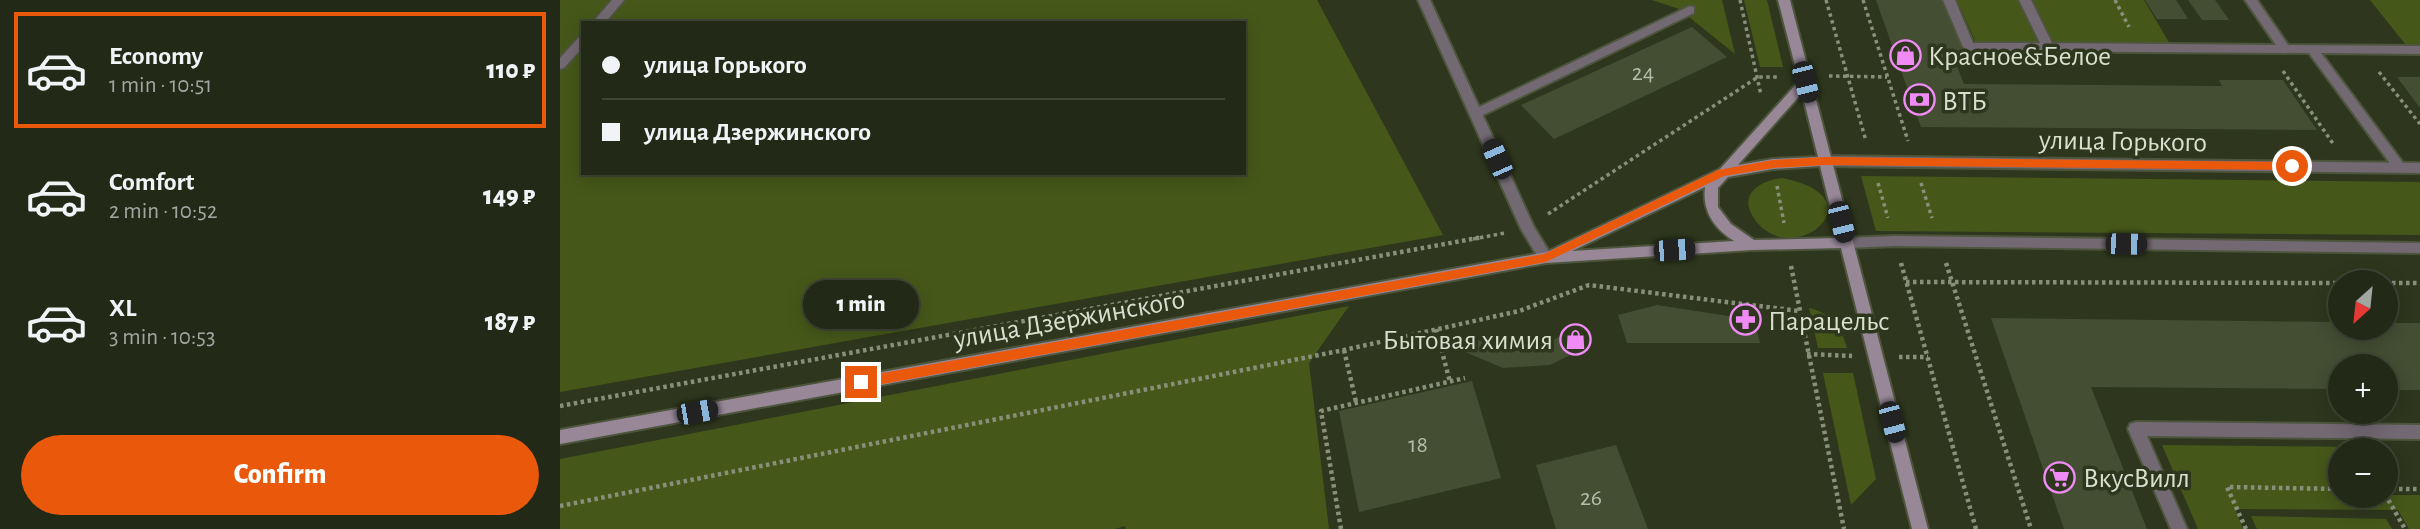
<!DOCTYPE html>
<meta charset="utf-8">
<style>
:root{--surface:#222916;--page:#2a311f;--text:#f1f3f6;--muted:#a2a6a1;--line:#3f4535;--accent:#ea580c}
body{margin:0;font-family:"Alegreya Sans",sans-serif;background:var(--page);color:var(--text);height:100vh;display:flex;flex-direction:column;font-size:26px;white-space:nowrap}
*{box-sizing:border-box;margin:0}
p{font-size:23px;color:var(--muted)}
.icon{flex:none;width:38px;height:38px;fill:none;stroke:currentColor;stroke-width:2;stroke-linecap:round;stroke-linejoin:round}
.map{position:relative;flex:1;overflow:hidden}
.panel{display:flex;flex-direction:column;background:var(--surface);width:560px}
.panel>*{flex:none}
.banner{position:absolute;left:21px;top:21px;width:665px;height:154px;border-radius:0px;box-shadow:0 4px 18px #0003,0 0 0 2px var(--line);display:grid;align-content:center;height:154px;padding:0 21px;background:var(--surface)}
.needle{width:46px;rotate:207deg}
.fabs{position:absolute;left:1768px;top:270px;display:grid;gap:14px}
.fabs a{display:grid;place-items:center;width:70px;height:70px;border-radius:50%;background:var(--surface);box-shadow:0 4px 18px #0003,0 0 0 2px var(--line);font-size:35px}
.end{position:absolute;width:32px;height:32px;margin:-16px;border:9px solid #ea580c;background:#fff;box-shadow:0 0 0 4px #fff}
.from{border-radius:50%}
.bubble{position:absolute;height:49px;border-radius:24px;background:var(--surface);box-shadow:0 4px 18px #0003,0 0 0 2px var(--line);font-size:23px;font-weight:800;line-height:49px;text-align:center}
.car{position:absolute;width:21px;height:42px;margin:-21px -10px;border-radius:9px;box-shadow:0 0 5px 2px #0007;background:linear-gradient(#222 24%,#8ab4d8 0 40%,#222 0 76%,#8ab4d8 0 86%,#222 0)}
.banner b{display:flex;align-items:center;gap:24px;height:66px;font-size:26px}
.banner b+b{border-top:2px solid var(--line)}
.banner i{width:18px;height:18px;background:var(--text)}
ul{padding:12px 0 0;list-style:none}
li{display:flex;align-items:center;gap:21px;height:116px;margin:0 14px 10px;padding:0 7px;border:4px solid transparent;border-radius:0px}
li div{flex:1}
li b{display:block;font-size:26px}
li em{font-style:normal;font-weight:800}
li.on{border-color:var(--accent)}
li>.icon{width:63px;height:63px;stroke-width:1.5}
.action{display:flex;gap:14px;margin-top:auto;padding:14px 21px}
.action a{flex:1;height:80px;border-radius:42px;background:var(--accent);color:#fff;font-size:28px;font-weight:800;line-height:80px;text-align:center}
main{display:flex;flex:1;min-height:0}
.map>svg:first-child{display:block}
.green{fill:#455819;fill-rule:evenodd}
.building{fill:#444e33}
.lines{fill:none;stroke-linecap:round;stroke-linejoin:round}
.service-casing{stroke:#4d553d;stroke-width:4}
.minor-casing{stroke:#4d553d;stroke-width:4}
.secondary-casing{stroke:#4d553d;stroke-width:4}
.path-far1{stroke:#88907b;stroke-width:3.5;stroke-dasharray:3.5 3.5;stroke-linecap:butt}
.path{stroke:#88907b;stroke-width:4.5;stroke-dasharray:3.5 3.5;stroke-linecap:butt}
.service{fill:#736973;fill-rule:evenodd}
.minor{fill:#736973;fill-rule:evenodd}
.secondary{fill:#978797;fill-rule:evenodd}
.route{fill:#ea580c}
.labels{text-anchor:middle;stroke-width:7;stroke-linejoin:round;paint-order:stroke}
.number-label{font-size:24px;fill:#b4bba8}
.poi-label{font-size:28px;fill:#d9dfcf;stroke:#2e371d;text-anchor:start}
.street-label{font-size:28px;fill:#d9dfcf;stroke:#2e371d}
</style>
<main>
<section class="panel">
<ul>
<li class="on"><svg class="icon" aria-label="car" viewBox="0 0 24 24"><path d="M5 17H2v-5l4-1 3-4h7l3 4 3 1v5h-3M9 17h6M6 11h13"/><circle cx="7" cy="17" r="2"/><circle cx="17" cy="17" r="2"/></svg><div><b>Economy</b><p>1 min · 10:51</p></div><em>110 ₽</em></li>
<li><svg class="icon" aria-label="car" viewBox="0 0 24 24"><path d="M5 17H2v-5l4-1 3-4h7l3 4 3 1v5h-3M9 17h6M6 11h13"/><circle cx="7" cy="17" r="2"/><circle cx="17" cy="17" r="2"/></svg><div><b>Comfort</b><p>2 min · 10:52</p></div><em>149 ₽</em></li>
<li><svg class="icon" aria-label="car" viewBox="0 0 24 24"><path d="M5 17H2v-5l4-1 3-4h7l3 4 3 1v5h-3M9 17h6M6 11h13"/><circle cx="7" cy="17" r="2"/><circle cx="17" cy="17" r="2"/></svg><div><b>XL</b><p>3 min · 10:53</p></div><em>187 ₽</em></li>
</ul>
<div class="action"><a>Confirm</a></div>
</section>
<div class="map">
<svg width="1860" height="529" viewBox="0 0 1860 529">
<rect width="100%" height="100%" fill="#2e371d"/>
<g class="green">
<path d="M0,0H757L883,235L0,392ZM23,23H684V173H23Z"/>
<polygon points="1092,0 1162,0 1175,54 1119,9"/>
<polygon points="1184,0 1207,0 1223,67 1200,67"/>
<polygon points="1397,0 1584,0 1610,44 1416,43"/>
<polygon points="1810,0 1860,0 1860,45 1846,45"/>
<polygon points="1301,176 1860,182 1860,235 1316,231"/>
<path d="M1222,178C1325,198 1227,276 1192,215C1179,192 1203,180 1222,178Z"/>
<polygon points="789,306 749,363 769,529 566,529 565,526 555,529 0,529 0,459"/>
<path d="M1249,308C1271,313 1281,327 1287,348H1258Z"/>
<polygon points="1263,373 1293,373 1316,479 1291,505"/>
<polygon points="1602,445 1804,447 1806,450 1780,450 1780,495 1825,495 1825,484 1831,495 1860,495 1860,529 1849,529 1838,510 1675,509 1683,529 1638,529"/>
<polygon points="1691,516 1826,519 1832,529 1697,529"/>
</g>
<g class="building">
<polygon points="1316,0 1387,0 1414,64 1396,64 1404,84 1662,86 1659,80 1723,80 1757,130 1361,127"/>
<polygon points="1585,0 1616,0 1628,19 1597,19"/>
<polygon points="1628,0 1655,0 1669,20 1642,20"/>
<polygon points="1132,27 1167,57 994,139 961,105"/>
<polygon points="1837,77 1860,77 1860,108"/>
<polygon points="1097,305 1194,320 1200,343 1067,343 1058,315"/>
<polygon points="1431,318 1780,322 1780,327 1825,327 1825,323 1860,323 1860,390 1825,390 1825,366 1780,366 1780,389 1531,387 1587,529 1504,529"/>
<polygon points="1022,324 1029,346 990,365 943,368 905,352 916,339 933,347 954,351 977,349"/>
<polygon points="912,381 941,478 799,512 779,411"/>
<polygon points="1056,445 1088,529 996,529 976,465"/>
</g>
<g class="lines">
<defs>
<g id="service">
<polygon points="52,0 64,0 45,23 32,23"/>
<polygon points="1383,0 1395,0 1413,43 1480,43 1459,0 1471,0 1492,43 1716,45 1685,0 1697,0 1728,45 1860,46 1860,54 1761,53 1846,167 1845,170 1835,170 1749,53 1409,51 1403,47"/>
<polygon points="1130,6 1134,7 1134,13 921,116 917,117 911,113 913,110"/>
<polygon points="23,36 23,47 4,68 0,69 0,58 19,37"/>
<polygon points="1576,422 1860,425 1860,439 1587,436 1627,529 1611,529 1568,429 1570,424"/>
</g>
<g id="minor">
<polygon points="858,0 870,0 974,227 993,258 991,262 981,262 961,229"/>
<polygon points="1265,156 1860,163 1860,173 1265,166 1259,161"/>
<polygon points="1335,236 1860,243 1860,253 1335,246 1286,248 1279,243 1286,238"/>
</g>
<path id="secondary" d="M1218,0H1230L1368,529H1352L1281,248L1192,250L986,263L0,444V430L987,252L1160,169L1239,81ZM1242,93L1258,157L1213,159L1178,165ZM1260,166L1278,238L1194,240L1171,224L1158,207V188L1168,177L1213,169ZM1145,187C1142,211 1154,228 1174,241L1012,251Z"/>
</defs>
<use href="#service" class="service-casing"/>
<use href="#minor" class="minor-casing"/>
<use href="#secondary" class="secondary-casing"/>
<g class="path-far1">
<polyline points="1180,0 1201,95"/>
<polyline points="1266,0 1306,141"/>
<polyline points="1303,0 1348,141"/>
<polyline points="1555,0 1569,27"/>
<polyline points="1723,71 1774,145"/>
<polyline points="1819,72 1860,124"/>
<polyline points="1269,76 1327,77"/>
<polyline points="1318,183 1328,218"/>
<polyline points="1361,183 1372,218"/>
<polyline points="1217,186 1224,223"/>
<polyline points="988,214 1198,77 1218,77"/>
<polyline points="913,239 945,233"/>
</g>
<g class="path">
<polyline points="1341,263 1416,529"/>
<polyline points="1386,263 1471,529"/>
<polyline points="1231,266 1284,529"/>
<polyline points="1346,282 1780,283"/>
<polyline points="1825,283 1860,283"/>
<polyline points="876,329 890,382"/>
<polyline points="784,350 796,402"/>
<polyline points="1247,354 1292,356"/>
<polyline points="1339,357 1368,357"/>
<polyline points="0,406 923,237"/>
<polyline points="1825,489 1860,489"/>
<polyline points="1825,494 1845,529"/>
<polyline points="0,506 784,350 959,311 1029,285 1239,311"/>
<polyline points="781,529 761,411 905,378"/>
<polyline points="1686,529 1667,487 1780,489"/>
</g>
<use href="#service" class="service"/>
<use href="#minor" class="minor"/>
<use href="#secondary" class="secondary"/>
</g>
<polygon class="route" points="1265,157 1732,162 1737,166 1732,170 1265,165 1213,168 1164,176 986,262 301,388 295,382 301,377 984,254 1158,170 1213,160"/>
<defs>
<symbol id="shop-ring" viewBox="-11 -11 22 22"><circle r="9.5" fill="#2e371d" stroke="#f08bf5" stroke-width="1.5"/><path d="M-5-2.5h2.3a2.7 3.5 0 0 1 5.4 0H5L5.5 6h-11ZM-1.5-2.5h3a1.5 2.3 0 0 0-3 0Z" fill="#f08bf5"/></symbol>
<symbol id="bank-ring" viewBox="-11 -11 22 22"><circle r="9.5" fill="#2e371d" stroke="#f08bf5" stroke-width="1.5"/><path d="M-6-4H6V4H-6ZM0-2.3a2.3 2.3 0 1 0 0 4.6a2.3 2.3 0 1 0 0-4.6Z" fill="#f08bf5"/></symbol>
<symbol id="pharmacy-ring" viewBox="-11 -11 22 22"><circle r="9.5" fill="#2e371d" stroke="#f08bf5" stroke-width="1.5"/><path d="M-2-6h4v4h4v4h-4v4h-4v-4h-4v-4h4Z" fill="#f08bf5"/></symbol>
<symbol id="supermarket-ring" viewBox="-11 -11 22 22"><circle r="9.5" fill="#2e371d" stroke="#f08bf5" stroke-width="1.5"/><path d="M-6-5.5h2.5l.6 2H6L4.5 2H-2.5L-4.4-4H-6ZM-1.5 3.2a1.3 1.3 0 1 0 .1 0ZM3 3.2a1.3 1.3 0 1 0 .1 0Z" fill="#f08bf5"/></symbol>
</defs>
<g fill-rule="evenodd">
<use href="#shop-ring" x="1328" y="38" width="35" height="35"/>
<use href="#bank-ring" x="1342" y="82" width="35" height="35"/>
<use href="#pharmacy-ring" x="1168" y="302" width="35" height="35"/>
<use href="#shop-ring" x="998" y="322" width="35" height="35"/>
<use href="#supermarket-ring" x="1482" y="460" width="35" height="35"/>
</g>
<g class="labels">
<g class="number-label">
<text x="1083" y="80">24</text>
<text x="858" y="452">18</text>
<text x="1031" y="505">26</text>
</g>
<g class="poi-label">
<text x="1368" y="65">Красное&amp;Белое</text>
<text x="1382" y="110">ВТБ</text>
<text x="1208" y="330">Парацельс</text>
<text x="993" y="349" text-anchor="end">Бытовая химия</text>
<text x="1523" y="487">ВкусВилл</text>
</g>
<g class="street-label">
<text transform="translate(1563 140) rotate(1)" y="10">улица Горького</text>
<text transform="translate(509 318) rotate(-10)" y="10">улица Дзержинского</text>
</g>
</g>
</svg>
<div class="fabs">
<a><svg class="needle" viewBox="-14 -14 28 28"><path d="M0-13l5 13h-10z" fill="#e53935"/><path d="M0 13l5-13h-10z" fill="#a2a6a1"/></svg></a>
<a>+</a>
<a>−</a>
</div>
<i class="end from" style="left:1732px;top:166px"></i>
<i class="end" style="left:301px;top:382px"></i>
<div class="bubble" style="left:243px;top:280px;width:116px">1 min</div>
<i class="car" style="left:1245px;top:82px;rotate:166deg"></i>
<i class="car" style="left:937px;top:159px;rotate:336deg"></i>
<i class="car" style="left:1281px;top:222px;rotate:166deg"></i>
<i class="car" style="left:1566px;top:244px;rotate:91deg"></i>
<i class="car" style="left:1114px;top:250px;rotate:86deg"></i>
<i class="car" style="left:137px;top:412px;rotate:80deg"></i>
<i class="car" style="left:1332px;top:422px;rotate:165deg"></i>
<div class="banner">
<b><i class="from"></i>улица Горького</b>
<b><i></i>улица Дзержинского</b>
</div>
</div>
</main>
